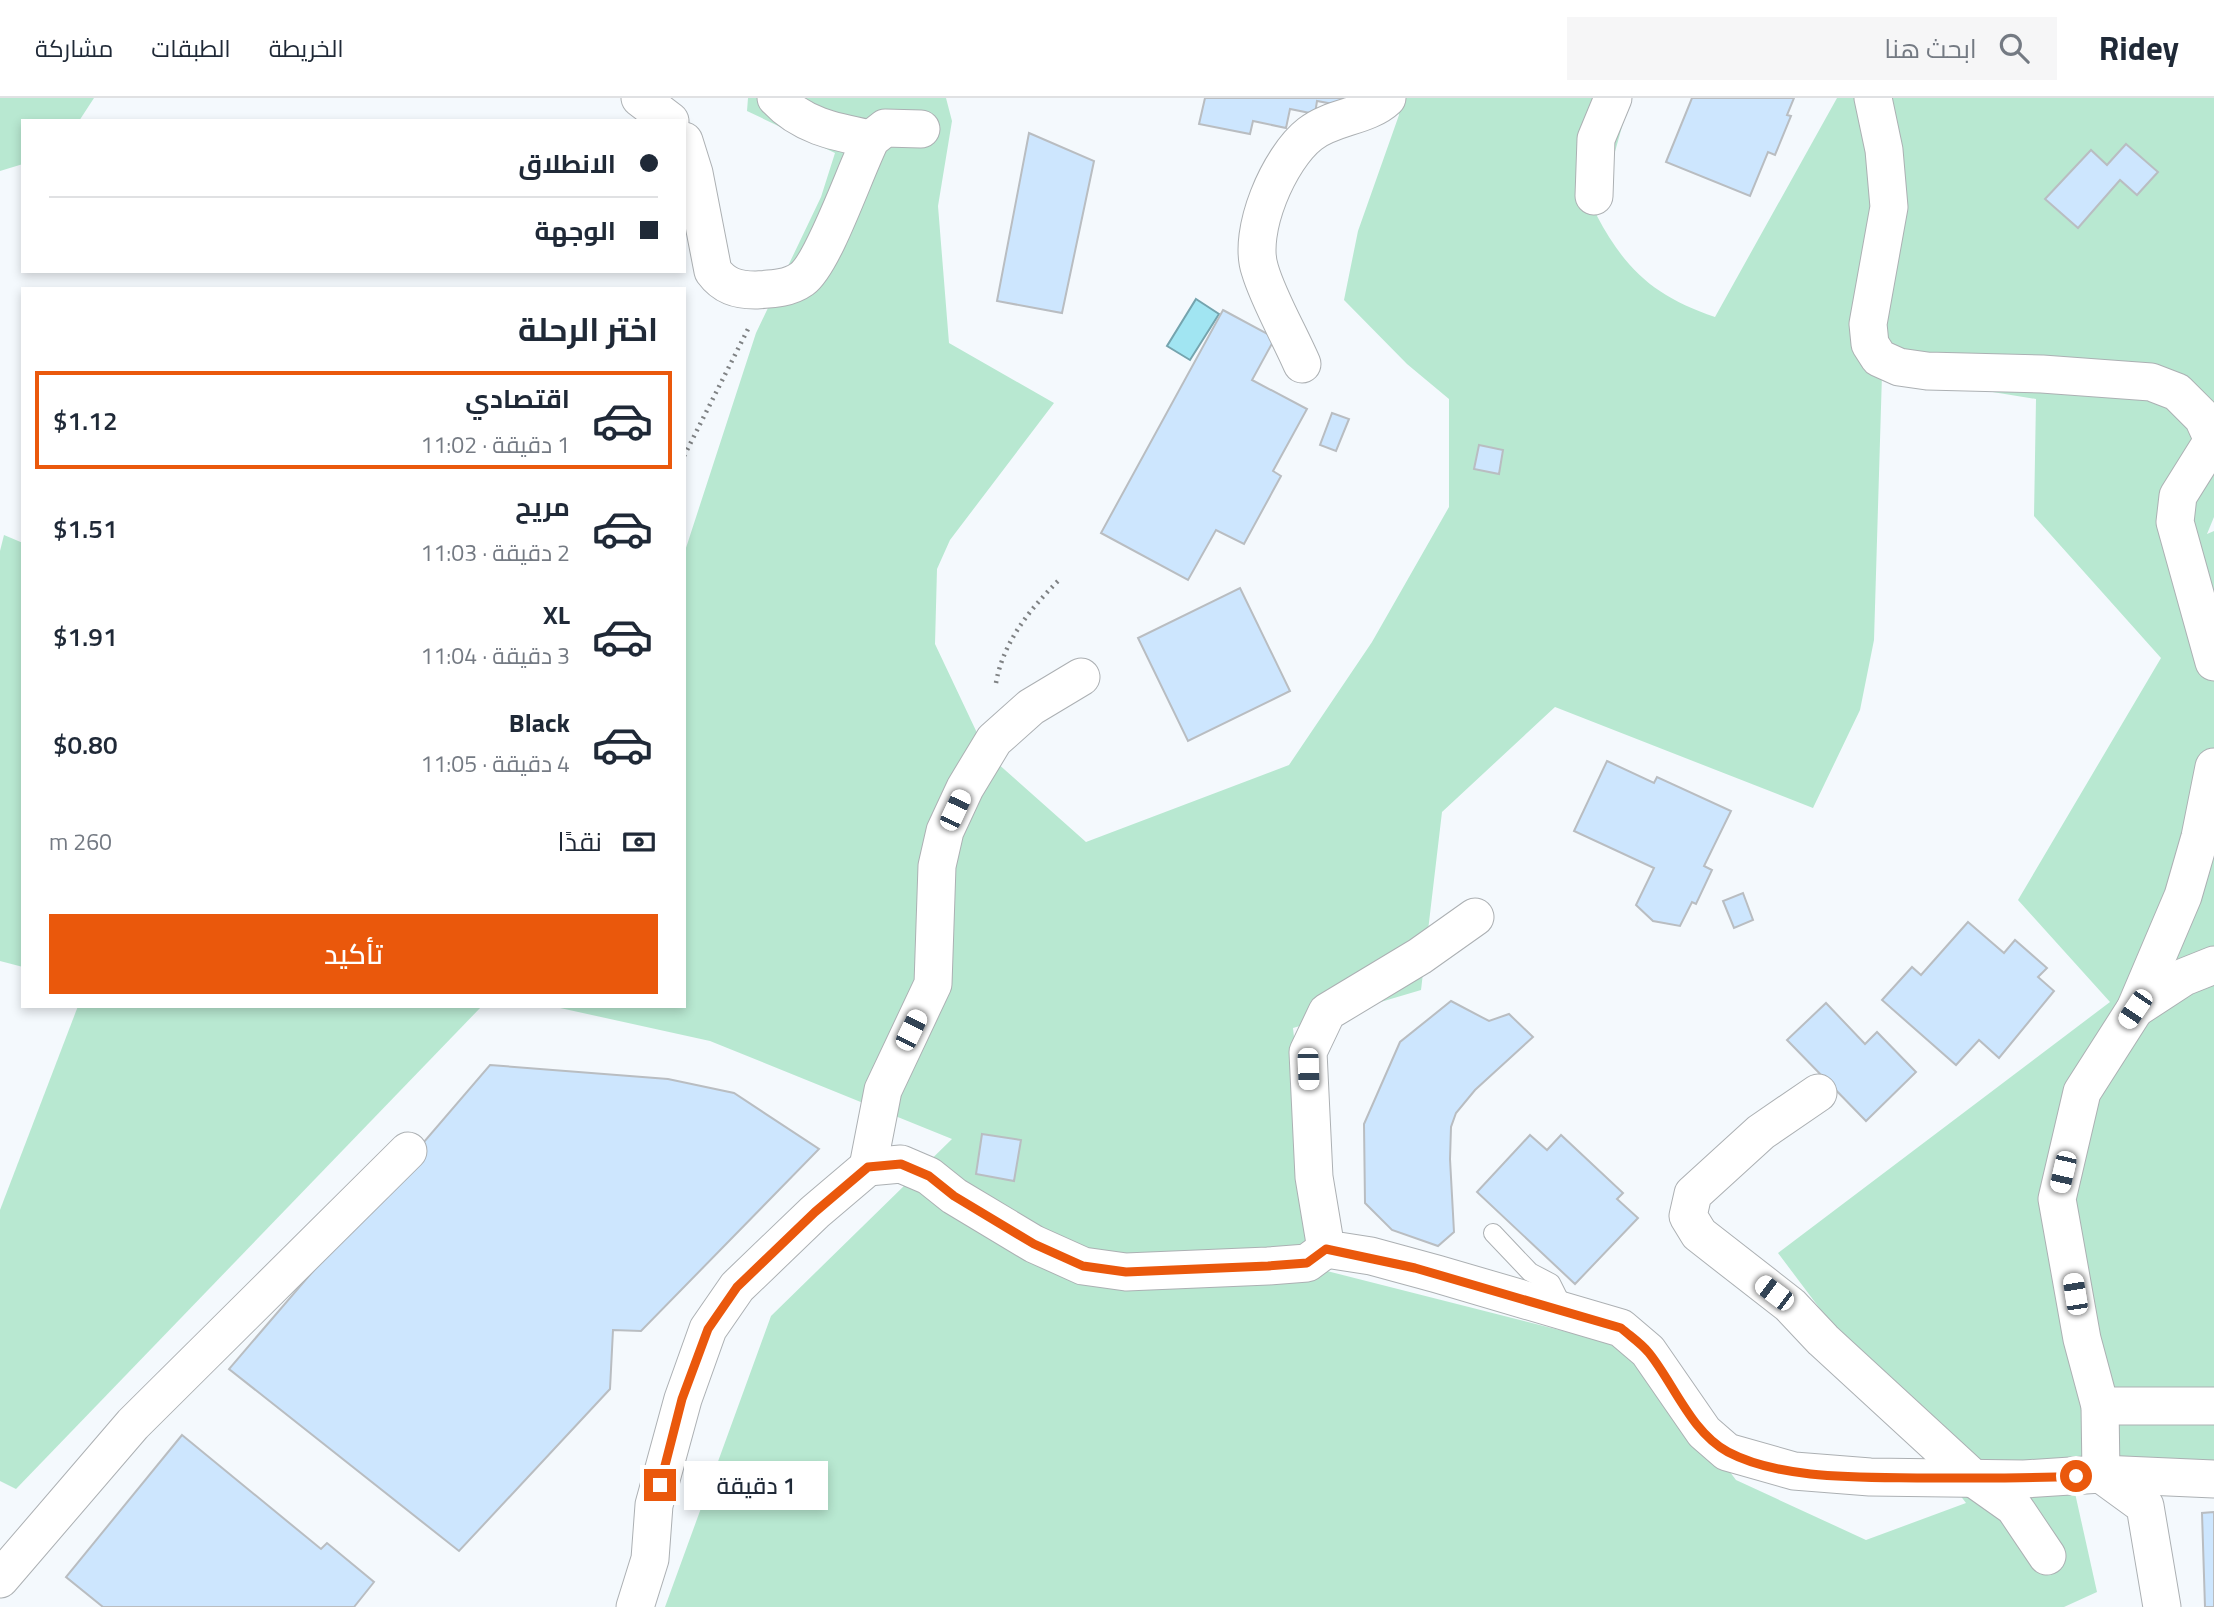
<!DOCTYPE html>
<html lang="ar">
<meta charset="utf-8">
<style>
:root{--surface:#fff;--page:#f6f6f7;--text:#1f2937;--muted:#747a83;--line:#e0e1e3;--accent:#ea580c}
body{margin:0;font-family:"Titillium Web",Cairo,sans-serif;background:var(--page);color:var(--text);direction:rtl;height:100vh;display:flex;flex-direction:column;font-size:26px;white-space:nowrap}
*{box-sizing:border-box;margin:0}
p{font-size:23px;color:var(--muted)}
.icon{flex:none;width:38px;height:38px;fill:none;stroke:currentColor;stroke-width:2;stroke-linecap:round;stroke-linejoin:round}
.map{position:relative;flex:1;overflow:hidden;direction:ltr}
.side{position:absolute;left:21px;top:189px;width:665px;height:721px;display:flex;flex-direction:column;background:var(--surface);border-radius:0px;box-shadow:0 4px 10px #0003;direction:rtl}
.side>*{flex:none}
.banner{position:absolute;left:21px;top:21px;width:665px;height:154px;border-radius:0px;box-shadow:0 4px 10px #0003;direction:rtl;display:grid;align-content:center;height:154px;padding:0 28px;background:var(--surface)}
.end{position:absolute;width:32px;height:32px;margin:-16px;border:9px solid #ea580c;background:#fff;box-shadow:0 0 0 4px #fff}
.from{border-radius:50%}
.bubble{position:absolute;height:49px;border-radius:0px;background:var(--surface);box-shadow:0 4px 10px #0003;font-size:23px;font-weight:600;line-height:49px;text-align:center;direction:rtl}
.car{position:absolute;width:21px;height:42px;margin:-21px -10px;border-radius:9px;box-shadow:0 0 5px 2px #0007;background:linear-gradient(#fff 24%,#345 0 40%,#fff 0 76%,#345 0 86%,#fff 0)}
.banner b{display:flex;align-items:center;gap:24px;height:66px;font-size:26px}
.banner b+b{border-top:2px solid var(--line)}
.banner i{width:18px;height:18px;background:var(--text)}
ul{padding:0;list-style:none}
li{display:flex;align-items:center;gap:21px;height:98px;margin:0 14px 10px;padding:0 14px;border:4px solid transparent;border-radius:0px}
li div{flex:1}
li b{display:block;font-size:26px}
li em{font-style:normal;font-weight:600}
li.active{border-color:var(--accent)}
li>.icon{width:63px;height:63px;stroke-width:1.5}
h2{padding:0 28px;font-size:32px;line-height:84px}
.pay{display:flex;align-items:center;gap:18px;height:77px;padding:0 28px;font-size:26px}
.pay p{margin-inline-start:auto}
.primary-button{display:flex;gap:14px;margin-top:auto;padding:14px 28px}
.primary-button a{flex:1;height:80px;border-radius:0px;background:var(--accent);color:#fff;font-size:28px;font-weight:600;line-height:80px;text-align:center}
header{display:flex;align-items:center;gap:42px;box-sizing:border-box;height:98px;padding:0 35px;background:var(--surface);border-bottom:2px solid var(--line)}
header strong{font-size:33px}
nav{display:flex;gap:38px;margin-inline-start:auto;font-size:24px}
.search{width:490px;height:63px;background:var(--page);display:flex;align-items:center;gap:18px;box-sizing:border-box;padding:0 24px;border-radius:0px;color:var(--muted);font-size:26px}
.map>svg:first-child{display:block}
.green{fill:#b8e8d1;fill-rule:evenodd}
.water{fill:#a1e5f2;stroke:#75a4ae;stroke-width:2}
.building{fill:#cde6fe;stroke:#b9bdc1;stroke-width:2}
.lines{fill:none;stroke-linecap:round;stroke-linejoin:round}
.service-casing{stroke:#acb0b3;stroke-width:20}
.minor-casing{stroke:#acb0b3;stroke-width:39}
.path{stroke:#7f8284;stroke-width:4.5;stroke-dasharray:2 5;stroke-linecap:butt}
.service{stroke:#fff;stroke-width:18}
.minor{stroke:#fff;stroke-width:37}
.route{stroke:#ea580c;stroke-width:9}
</style>
<header>
<strong>Ridey</strong>
<div class="search"><svg class="icon" aria-label="search" viewBox="0 0 24 24"><circle cx="10" cy="10" r="6"/><path d="M15 15l6 6"/></svg>ابحث هنا</div>
<nav><a>الخريطة</a><a>الطبقات</a><a>مشاركة</a></nav>
</header>
<div class="map">
<svg width="2214" height="1509" viewBox="0 0 2214 1509">
<rect width="100%" height="100%" fill="#f4f9fd"/>
<g class="green">
<polygon points="0,0 94,0 79,23 23,23 23,66 0,73"/>
<path d="M748,0H946L952,23L938,108L949,245L1054,305L950,442L937,471L935,546L987,656L1086,744L1289,667L1372,544L1449,409V301L1407,266L1344,202L1358,133L1399,17L1395,0H1630L1597,118C1626,173 1656,199 1715,219L1837,0H2214V419L2207,436L2214,433V1366L2067,1359L2097,1494L2064,1509H665L771,1218L952,1041L710,943L551,908H684V456L756,235L821,99L835,55L747,13ZM1882,276L2036,301L2034,418L2161,560L2018,802L2110,904L1778,1155L1966,1405L1866,1442L1736,1382L1638,1252L1319,1171L1293,930L1421,892L1442,714L1555,609L1813,710L1860,612L1874,542Z"/>
<polygon points="4,437 23,445 23,869 0,863 0,453"/>
<polygon points="78,908 482,908 16,1391 0,1383 0,1112"/>
</g>
<polygon class="water" points="1196,201 1219,216 1190,262 1167,248"/>
<g class="building">
<polygon points="1205,0 1345,0 1344,8 1317,3 1315,16 1290,11 1286,30 1253,23 1250,36 1199,26"/>
<polygon points="1692,0 1794,0 1787,17 1791,18 1775,57 1768,54 1750,98 1666,64"/>
<polygon points="1029,35 1094,63 1062,215 997,203"/>
<polygon points="2126,46 2158,74 2137,97 2120,82 2078,130 2045,101 2091,52 2107,67"/>
<polygon points="1223,212 1275,240 1252,282 1307,311 1273,373 1281,378 1244,446 1216,432 1188,482 1101,435"/>
<polygon points="1332,315 1349,321 1336,353 1320,347"/>
<polygon points="1479,347 1503,352 1499,376 1474,371"/>
<polygon points="1240,490 1290,593 1188,643 1138,540"/>
<polygon points="1607,663 1654,685 1657,679 1731,713 1704,768 1712,772 1696,806 1692,804 1680,828 1653,823 1636,807 1654,770 1574,733"/>
<polygon points="1743,795 1753,822 1734,830 1723,803"/>
<polygon points="1968,824 2004,855 2015,842 2047,870 2038,879 2054,893 1999,960 1979,942 1956,967 1882,902 1912,869 1921,877"/>
<polygon points="1451,903 1489,923 1509,916 1533,939 1475,992 1456,1015 1451,1029 1450,1061 1454,1134 1438,1148 1392,1132 1365,1105 1364,1026 1400,944"/>
<polygon points="1826,905 1865,946 1877,934 1916,974 1866,1023 1787,942"/>
<polygon points="490,967 668,981 734,995 819,1051 641,1233 613,1232 610,1291 459,1453 229,1271"/>
<polygon points="982,1036 1021,1042 1014,1083 976,1076"/>
<polygon points="1530,1037 1547,1052 1561,1037 1623,1095 1617,1101 1638,1120 1575,1186 1477,1094"/>
<polygon points="182,1337 321,1451 327,1445 374,1484 354,1509 103,1509 66,1479"/>
<polygon points="2214,1414 2214,1509 2205,1509 2202,1415"/>
</g>
<g class="lines">
<defs>
<polyline id="service" points="1493,1135 1530,1174 1551,1185 1564,1211"/>
<g id="minor">
<polyline points="640,0 670,23"/>
<path d="M776,0C802,28 835,34 871,41"/>
<polyline points="1873,0 1884,52 1889,109 1868,226 1870,246 1879,260 1899,269 1927,273 2042,276 2151,284 2177,294 2203,320 2213,342 2178,398 2175,424 2214,564"/>
<path d="M684,43L694,75L713,173C724,188 737,192 755,192C771,191 788,191 802,181C824,165 856,70 871,41L885,30L921,31"/>
<polyline points="1594,98 1596,41 1613,0"/>
<path d="M1302,266C1290,238 1268,200 1260,172C1247,134 1279,60 1310,36C1333,18 1367,19 1387,0"/>
<polyline points="1475,819 1420,858 1327,914 1308,954 1314,1079 1326,1151 1371,1158 1437,1176 1621,1230 1648,1253 1704,1334 1727,1354 1794,1373 1870,1379 2024,1381 2101,1376 2214,1381"/>
<polyline points="2135,911 2184,879 2214,867"/>
<polyline points="1818,995 1761,1034 1693,1096 1688,1118 1699,1136 1790,1207 1823,1242 1973,1380 2014,1409 2047,1458"/>
<polyline points="868,1069 883,992 933,886 937,768 945,733 965,690 994,642 1031,609 1081,579"/>
<polyline points="2100,1308 2214,1308"/>
<polyline points="0,1481 133,1326 408,1053"/>
<polyline points="635,1509 650,1461 654,1407 683,1301 708,1231 737,1189 815,1114 868,1069 901,1066 929,1078 954,1098 1034,1146 1083,1168 1126,1174 1268,1168 1307,1165 1326,1151"/>
<polyline points="2162,1509 2145,1408 2101,1376 2100,1308 2082,1241 2057,1101 2082,994 2135,911 2183,798 2200,739 2214,669"/>
</g>
</defs>
<use href="#service" class="service-casing"/>
<use href="#minor" class="minor-casing"/>
<g class="path">
<polyline points="684,358 748,231"/>
<path d="M996,585C1003,544 1030,511 1059,482"/>
</g>
<use href="#service" class="service"/>
<use href="#minor" class="minor"/>
</g>
<g class="lines">
<path class="route" d="M660,1387L682,1301L708,1231L737,1189L815,1114L868,1069L901,1066L929,1078L954,1098L1034,1146L1083,1168L1126,1174L1268,1168L1307,1165L1326,1151L1415,1170L1621,1230C1630,1238 1641,1245 1649,1255C1674,1286 1691,1334 1728,1354C1781,1382 1863,1379 1921,1380C1973,1380 2024,1381 2076,1378"/>
</g>
</svg>
<i class="end from" style="left:2076px;top:1378px"></i>
<i class="end" style="left:660px;top:1387px"></i>
<div class="bubble" style="left:684px;top:1363px;width:144px">1 دقيقة</div>
<i class="car" style="left:955px;top:712px;rotate:25deg"></i>
<i class="car" style="left:2135px;top:911px;rotate:214deg"></i>
<i class="car" style="left:911px;top:932px;rotate:26deg"></i>
<i class="car" style="left:1308px;top:971px;rotate:178deg"></i>
<i class="car" style="left:2063px;top:1074px;rotate:193deg"></i>
<i class="car" style="left:1774px;top:1195px;rotate:307deg"></i>
<i class="car" style="left:2075px;top:1196px;rotate:351deg"></i>
<div class="banner">
<b><i class="from"></i>الانطلاق</b>
<b><i></i>الوجهة</b>
</div>
<section class="side">
<h2>اختر الرحلة</h2>
<ul>
<li class="active"><svg class="icon" aria-label="car" viewBox="0 0 24 24"><path d="M5 17H2v-5l4-1 3-4h7l3 4 3 1v5h-3M9 17h6M6 11h13"/><circle cx="7" cy="17" r="2"/><circle cx="17" cy="17" r="2"/></svg><div><b>اقتصادي</b><p>1 دقيقة · 11:02</p></div><em>$1.12</em></li>
<li><svg class="icon" aria-label="car" viewBox="0 0 24 24"><path d="M5 17H2v-5l4-1 3-4h7l3 4 3 1v5h-3M9 17h6M6 11h13"/><circle cx="7" cy="17" r="2"/><circle cx="17" cy="17" r="2"/></svg><div><b>مريح</b><p>2 دقيقة · 11:03</p></div><em>$1.51</em></li>
<li><svg class="icon" aria-label="car" viewBox="0 0 24 24"><path d="M5 17H2v-5l4-1 3-4h7l3 4 3 1v5h-3M9 17h6M6 11h13"/><circle cx="7" cy="17" r="2"/><circle cx="17" cy="17" r="2"/></svg><div><b>XL</b><p>3 دقيقة · 11:04</p></div><em>$1.91</em></li>
<li><svg class="icon" aria-label="car" viewBox="0 0 24 24"><path d="M5 17H2v-5l4-1 3-4h7l3 4 3 1v5h-3M9 17h6M6 11h13"/><circle cx="7" cy="17" r="2"/><circle cx="17" cy="17" r="2"/></svg><div><b>Black</b><p>4 دقيقة · 11:05</p></div><em>$0.80</em></li>
</ul>
<div class="pay"><svg class="icon" aria-label="cash" viewBox="0 0 24 24"><path d="M3 7h18v10H3z"/><circle cx="12" cy="12" r="2"/></svg>نقدًا<p>260 m</p></div>
<div class="primary-button"><a>تأكيد</a></div>
</section>
</div>
